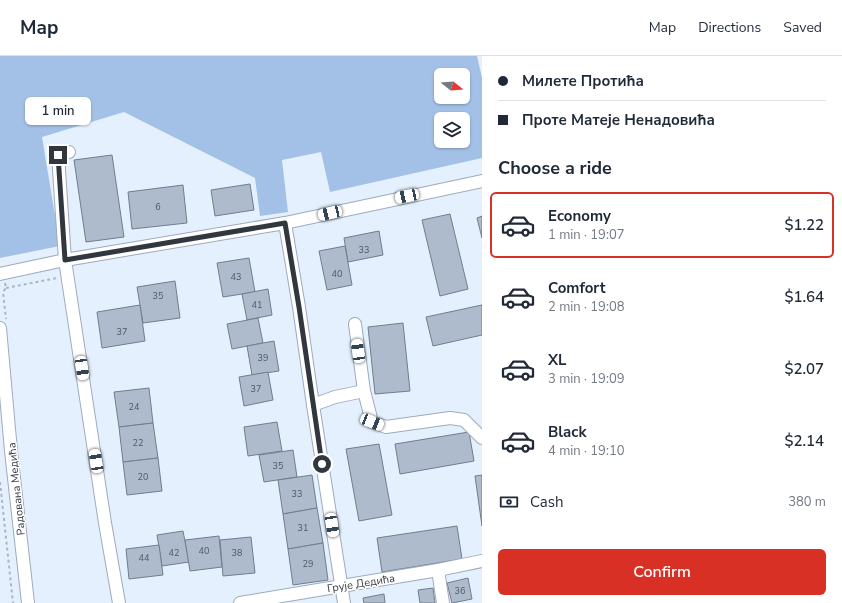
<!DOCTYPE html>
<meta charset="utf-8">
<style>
:root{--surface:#fff;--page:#f6f6f7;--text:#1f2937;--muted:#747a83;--line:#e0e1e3;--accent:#d93025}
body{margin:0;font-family:"Nunito Sans",sans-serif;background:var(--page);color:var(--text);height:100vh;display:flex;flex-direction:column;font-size:15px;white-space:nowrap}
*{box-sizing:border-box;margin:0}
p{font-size:13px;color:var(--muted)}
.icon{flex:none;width:22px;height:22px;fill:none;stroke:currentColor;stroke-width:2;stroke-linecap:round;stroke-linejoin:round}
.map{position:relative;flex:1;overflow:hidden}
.details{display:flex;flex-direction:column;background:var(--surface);width:360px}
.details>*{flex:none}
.hud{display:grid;align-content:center;height:88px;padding:0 16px;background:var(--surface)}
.needle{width:26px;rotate:107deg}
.tools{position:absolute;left:434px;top:12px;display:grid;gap:8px}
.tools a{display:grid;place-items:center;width:36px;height:36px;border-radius:6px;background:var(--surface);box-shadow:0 1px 3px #0004;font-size:20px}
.end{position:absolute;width:18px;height:18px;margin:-9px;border:5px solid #31373e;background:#fff;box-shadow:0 0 0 2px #fff}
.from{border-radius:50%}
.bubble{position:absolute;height:28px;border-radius:6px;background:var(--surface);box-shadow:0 1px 3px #0004;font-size:13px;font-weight:600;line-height:28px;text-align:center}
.car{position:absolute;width:12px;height:24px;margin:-12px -6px;border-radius:5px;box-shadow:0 0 3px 1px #0007;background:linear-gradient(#fff 24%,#345 0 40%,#fff 0 76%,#345 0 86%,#fff 0)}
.hud b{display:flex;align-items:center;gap:14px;height:38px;font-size:15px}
.hud b+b{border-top:1px solid var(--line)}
.hud i{width:10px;height:10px;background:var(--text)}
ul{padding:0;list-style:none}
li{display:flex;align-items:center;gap:12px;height:66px;margin:0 8px 6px;padding:0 8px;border:2px solid transparent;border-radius:6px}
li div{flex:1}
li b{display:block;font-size:15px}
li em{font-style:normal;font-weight:600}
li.current{border-color:var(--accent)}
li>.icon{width:36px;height:36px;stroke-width:1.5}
h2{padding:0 16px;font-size:18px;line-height:48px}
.pay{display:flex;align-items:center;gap:10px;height:44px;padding:0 16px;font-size:15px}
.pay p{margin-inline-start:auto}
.button{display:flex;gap:8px;margin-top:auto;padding:8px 16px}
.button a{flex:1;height:46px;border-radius:6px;background:var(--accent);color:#fff;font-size:16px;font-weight:600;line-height:46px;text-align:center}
header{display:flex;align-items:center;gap:24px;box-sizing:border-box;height:56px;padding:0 20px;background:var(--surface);border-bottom:1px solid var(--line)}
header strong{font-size:19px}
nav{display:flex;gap:22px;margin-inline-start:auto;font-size:14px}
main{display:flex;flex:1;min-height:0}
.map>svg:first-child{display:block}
.green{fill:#a3c1e6;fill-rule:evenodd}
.building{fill:#adbbcc;stroke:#707d8d}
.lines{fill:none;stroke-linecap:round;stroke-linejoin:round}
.minor-casing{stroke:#9dabbc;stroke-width:14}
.path{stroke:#abb6c1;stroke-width:2;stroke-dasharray:3 3;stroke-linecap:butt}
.minor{stroke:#fff;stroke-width:12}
.route{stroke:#31373e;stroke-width:5}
.labels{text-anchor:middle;stroke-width:3;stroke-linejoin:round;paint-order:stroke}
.number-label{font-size:9px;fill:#505862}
.street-label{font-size:11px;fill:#31373e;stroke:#fff}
</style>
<header>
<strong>Map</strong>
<nav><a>Map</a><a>Directions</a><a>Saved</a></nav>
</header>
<main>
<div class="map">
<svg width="482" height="547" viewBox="0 0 482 547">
<rect width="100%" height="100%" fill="#e4f0fe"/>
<path class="green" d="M0,0H477L482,22V102L330,136L321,96L282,104L288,156L260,160L255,122L124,56L42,81L60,190L0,202ZM441,19H463V41H441ZM441,63H463V85H441Z"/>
<g class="building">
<polygon points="112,99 124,181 86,186 74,104"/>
<polygon points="250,128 254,154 215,160 211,134"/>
<polygon points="183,129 187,167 132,173 128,136"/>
<polygon points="450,158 468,233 440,240 422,164"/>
<polygon points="482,160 482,182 477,162"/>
<polygon points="379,175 383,199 348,206 344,182"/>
<polygon points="345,190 352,229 327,234 319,195"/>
<polygon points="249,202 255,236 223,241 217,207"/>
<polygon points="175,225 180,262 143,267 137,231"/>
<polygon points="268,233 272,259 247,264 242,238"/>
<polygon points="140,249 145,285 102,292 97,256"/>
<polygon points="482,249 482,279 433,290 426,261"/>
<polygon points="258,262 263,287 232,293 227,268"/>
<polygon points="403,267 410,335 375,338 368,271"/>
<polygon points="274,285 279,315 252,319 247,290"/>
<polygon points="268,316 273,344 244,350 239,321"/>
<polygon points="149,332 153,367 119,371 114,336"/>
<polygon points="277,366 282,395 248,400 244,371"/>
<polygon points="153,367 158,402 123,406 119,371"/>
<polygon points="469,376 474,405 400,418 395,388"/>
<polygon points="379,388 392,459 359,465 346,393"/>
<polygon points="293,394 297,421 264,426 259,399"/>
<polygon points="158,402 162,435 127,439 123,406"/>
<polygon points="312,419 317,452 283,458 278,424"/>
<polygon points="482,419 482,470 475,420"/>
<polygon points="317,452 323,487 288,493 283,458"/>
<polygon points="457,470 462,503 382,516 377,482"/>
<polygon points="183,475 189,506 162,510 157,479"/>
<polygon points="219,480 222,511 190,515 185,484"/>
<polygon points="251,481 255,517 223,520 220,484"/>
<polygon points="323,487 328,524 293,529 288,493"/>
<polygon points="159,489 163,519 129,523 126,493"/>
<polygon points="468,522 472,543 452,547 447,527"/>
<polygon points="433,532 435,547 420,547 418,534"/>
<polygon points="384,538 385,547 364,547 363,542"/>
</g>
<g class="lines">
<defs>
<g id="minor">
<polyline points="285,167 299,251 313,349 344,547"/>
<polyline points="0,218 65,204 58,99 69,96"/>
<polyline points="355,268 364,335 372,366 386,371 450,362 464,364 482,382"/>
<polyline points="0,272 11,395 28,547"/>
<polyline points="313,349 335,341 364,335"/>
<polyline points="438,514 443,547"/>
<polyline points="119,547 105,467 65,204 285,167 482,125"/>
<polyline points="240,547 438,514 482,505"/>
</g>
</defs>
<use href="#minor" class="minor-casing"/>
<g class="path">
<polyline points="5,227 6,232 3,236 6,263"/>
<polyline points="6,232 57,222"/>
<polyline points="0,426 13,547"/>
</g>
<use href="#minor" class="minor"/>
</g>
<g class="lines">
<polyline class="route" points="58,99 65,204 285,167 299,251 322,408"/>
</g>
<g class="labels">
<g class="number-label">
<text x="158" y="154">6</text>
<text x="364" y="197">33</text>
<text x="337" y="221">40</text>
<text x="236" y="224">43</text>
<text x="158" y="243">35</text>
<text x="257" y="252">41</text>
<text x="122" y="279">37</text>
<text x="263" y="305">39</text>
<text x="256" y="336">37</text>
<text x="134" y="354">24</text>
<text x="138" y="390">22</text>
<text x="278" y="413">35</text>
<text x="143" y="424">20</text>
<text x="297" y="441">33</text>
<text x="303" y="475">31</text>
<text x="204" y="498">40</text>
<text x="174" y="500">42</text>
<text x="237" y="500">38</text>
<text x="144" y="505">44</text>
<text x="308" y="511">29</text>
<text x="460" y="538">36</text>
</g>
<g class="street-label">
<text transform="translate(16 433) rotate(-96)" y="4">Радована Медића</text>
<text transform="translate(361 527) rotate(-9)" y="4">Грује Дедића</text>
</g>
</g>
</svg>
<div class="tools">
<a><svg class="needle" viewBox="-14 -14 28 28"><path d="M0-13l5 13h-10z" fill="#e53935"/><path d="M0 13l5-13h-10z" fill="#747a83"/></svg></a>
<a><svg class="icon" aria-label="layers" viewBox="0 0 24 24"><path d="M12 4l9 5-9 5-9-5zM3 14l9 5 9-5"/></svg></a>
</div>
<i class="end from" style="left:322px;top:408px"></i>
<i class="end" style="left:58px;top:99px"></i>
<div class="bubble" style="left:25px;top:41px;width:66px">1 min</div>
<i class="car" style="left:407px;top:140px;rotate:258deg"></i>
<i class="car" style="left:330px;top:157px;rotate:257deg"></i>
<i class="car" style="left:358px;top:295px;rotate:352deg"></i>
<i class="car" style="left:82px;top:312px;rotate:172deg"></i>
<i class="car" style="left:372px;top:366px;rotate:112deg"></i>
<i class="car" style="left:96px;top:405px;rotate:351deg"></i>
<i class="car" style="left:332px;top:469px;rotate:171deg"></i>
</div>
<section class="details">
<div class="hud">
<b><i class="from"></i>Милете Протића</b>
<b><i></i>Проте Матеје Ненадовића</b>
</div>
<h2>Choose a ride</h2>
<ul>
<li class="current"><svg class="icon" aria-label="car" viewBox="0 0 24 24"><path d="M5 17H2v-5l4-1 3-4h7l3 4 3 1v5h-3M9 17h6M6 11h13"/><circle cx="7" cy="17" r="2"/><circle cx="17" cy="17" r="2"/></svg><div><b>Economy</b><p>1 min · 19:07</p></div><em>$1.22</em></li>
<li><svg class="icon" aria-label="car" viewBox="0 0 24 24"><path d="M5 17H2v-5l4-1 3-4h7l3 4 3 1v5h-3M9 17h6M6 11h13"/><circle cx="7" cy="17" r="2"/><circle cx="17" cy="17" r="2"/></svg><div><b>Comfort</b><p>2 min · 19:08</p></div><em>$1.64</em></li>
<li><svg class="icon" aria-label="car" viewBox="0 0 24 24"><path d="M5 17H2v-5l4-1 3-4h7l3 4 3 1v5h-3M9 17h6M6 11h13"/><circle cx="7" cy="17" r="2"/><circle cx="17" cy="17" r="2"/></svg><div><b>XL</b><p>3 min · 19:09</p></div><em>$2.07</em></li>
<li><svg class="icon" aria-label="car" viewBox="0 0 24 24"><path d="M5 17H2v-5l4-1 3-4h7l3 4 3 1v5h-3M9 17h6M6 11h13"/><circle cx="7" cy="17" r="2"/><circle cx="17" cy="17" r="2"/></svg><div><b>Black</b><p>4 min · 19:10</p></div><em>$2.14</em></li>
</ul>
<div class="pay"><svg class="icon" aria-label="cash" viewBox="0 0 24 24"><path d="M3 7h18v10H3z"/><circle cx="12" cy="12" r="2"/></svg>Cash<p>380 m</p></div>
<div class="button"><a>Confirm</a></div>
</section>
</main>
